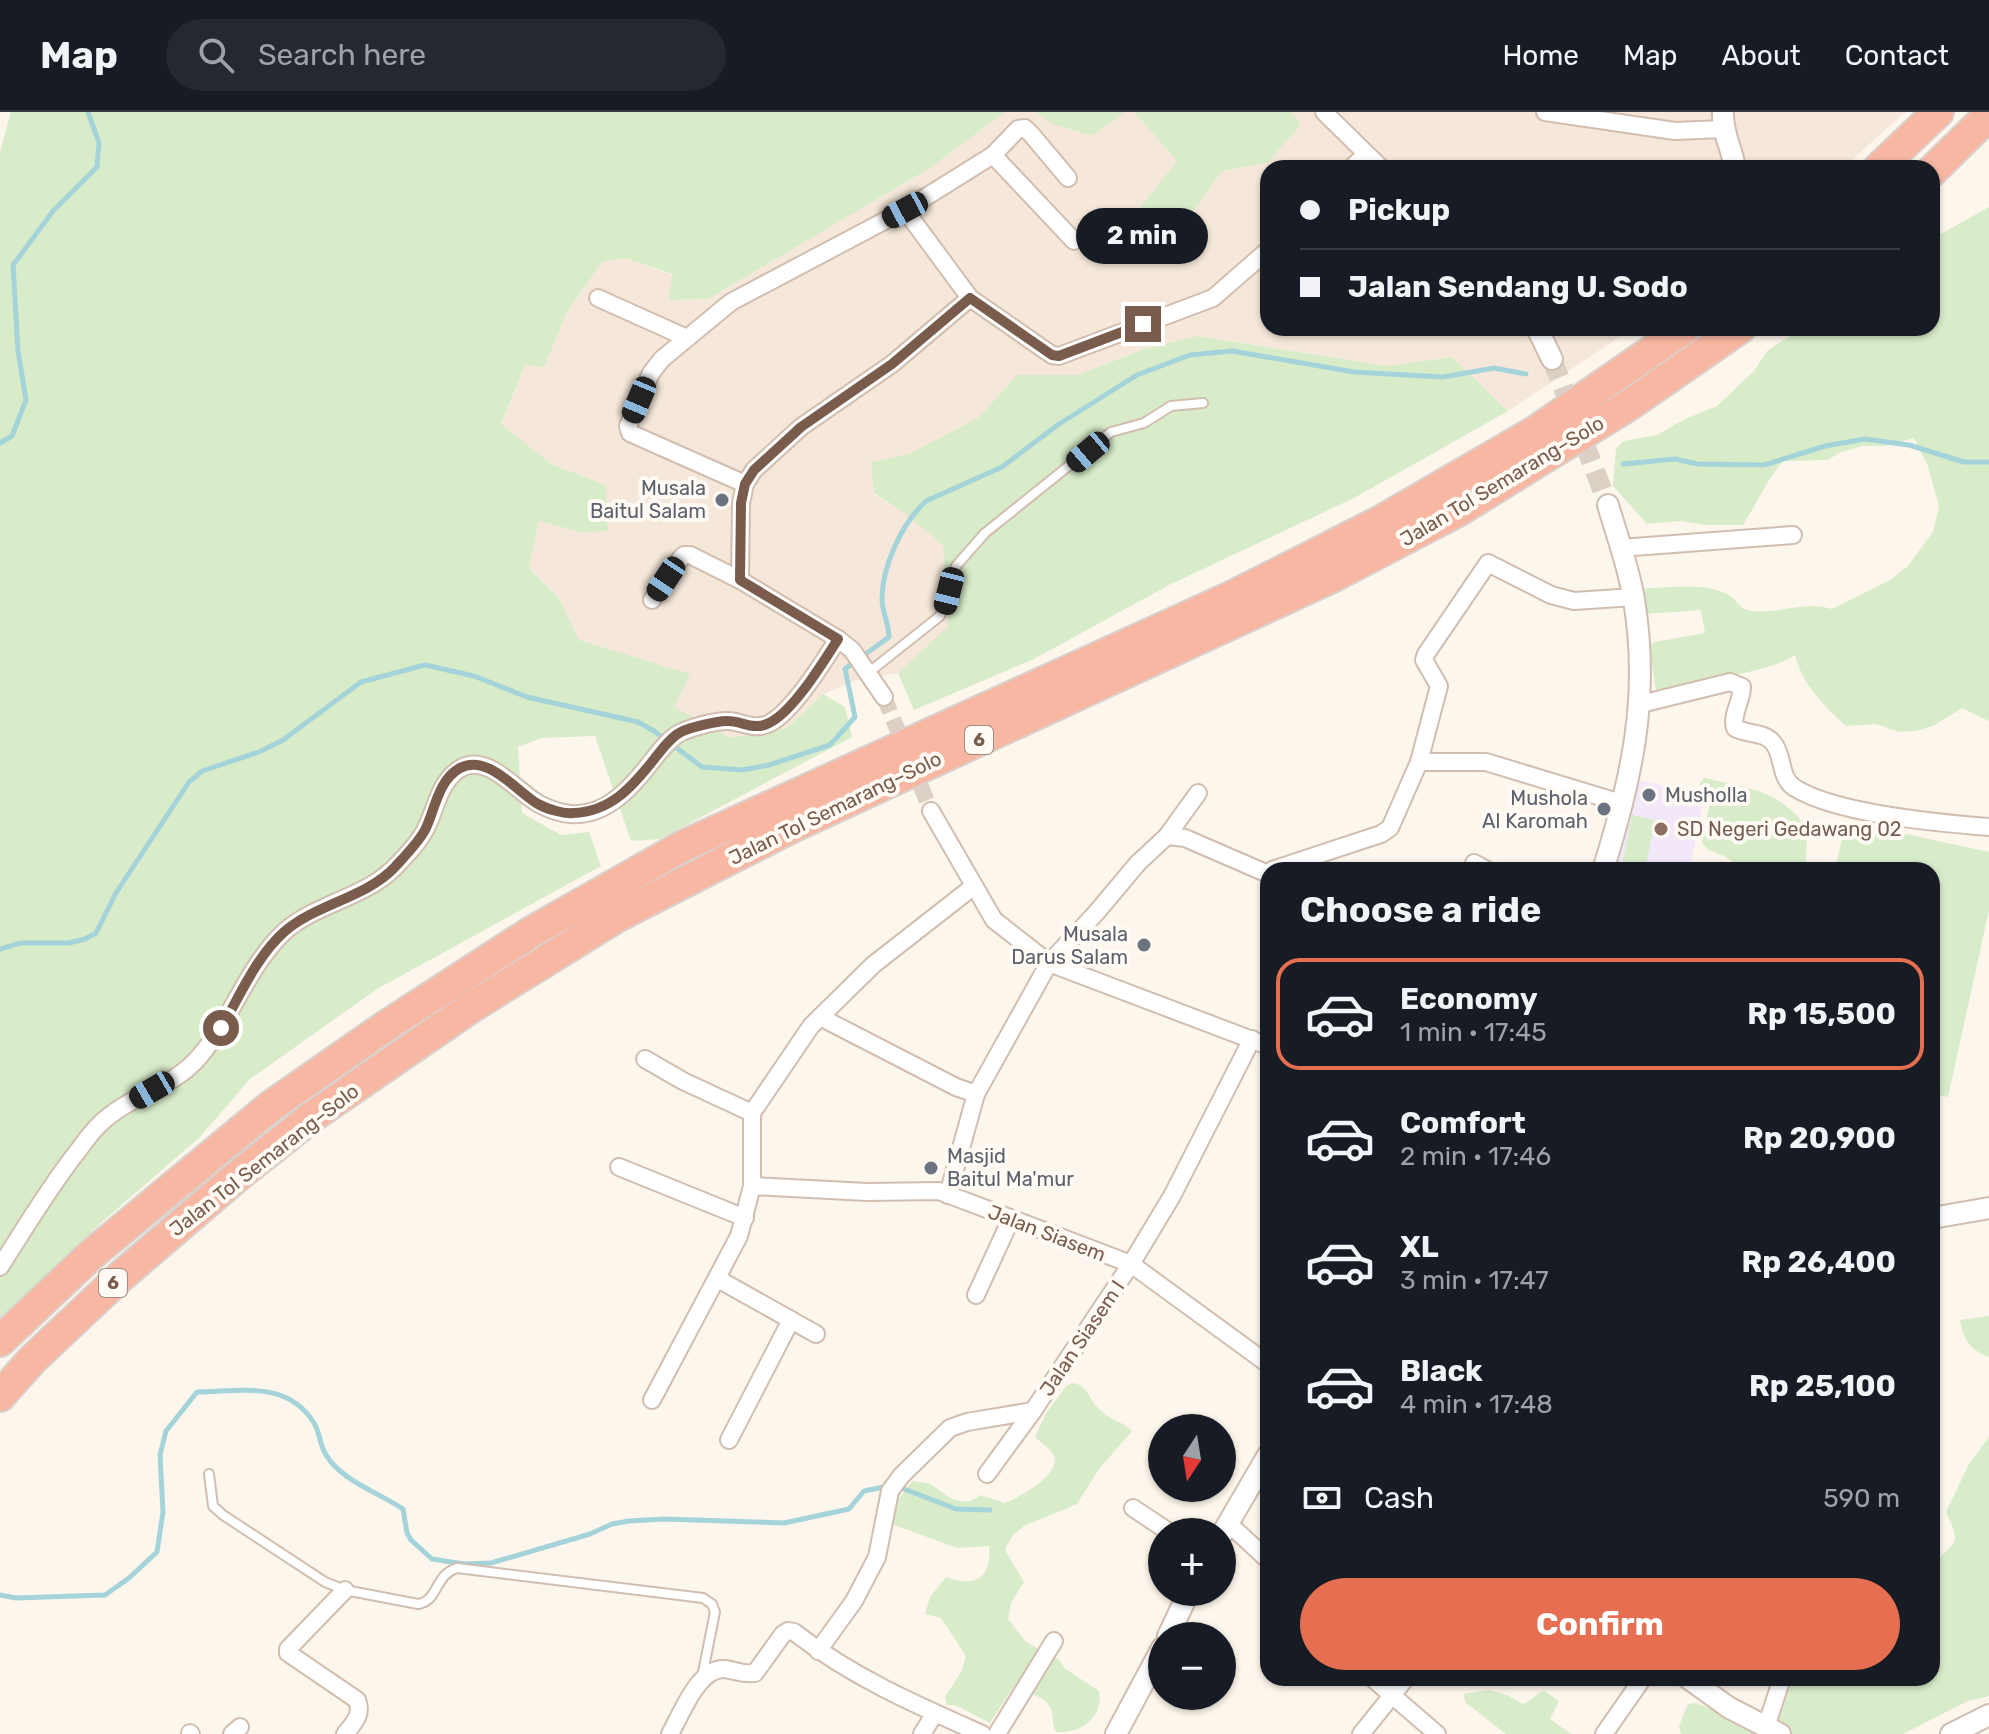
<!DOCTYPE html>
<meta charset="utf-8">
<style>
:root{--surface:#171b24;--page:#242831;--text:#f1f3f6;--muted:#9ea1a6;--line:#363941;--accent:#e76f51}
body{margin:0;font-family:Rubik,sans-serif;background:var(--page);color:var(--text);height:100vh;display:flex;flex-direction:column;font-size:30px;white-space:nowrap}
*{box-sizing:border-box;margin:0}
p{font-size:26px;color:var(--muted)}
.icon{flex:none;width:44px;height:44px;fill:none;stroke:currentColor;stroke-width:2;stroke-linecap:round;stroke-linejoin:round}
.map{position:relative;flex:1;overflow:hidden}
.details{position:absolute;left:1260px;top:750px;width:680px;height:824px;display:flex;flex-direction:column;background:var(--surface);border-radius:24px;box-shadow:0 2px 6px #0004}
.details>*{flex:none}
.hud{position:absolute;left:1260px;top:48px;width:680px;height:176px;border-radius:24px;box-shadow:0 2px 6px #0004;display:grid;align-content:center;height:176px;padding:0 40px;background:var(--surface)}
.needle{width:52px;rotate:192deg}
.tools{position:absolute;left:1148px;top:1302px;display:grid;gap:16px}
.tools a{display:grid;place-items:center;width:88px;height:88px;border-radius:50%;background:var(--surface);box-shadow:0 2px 6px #0004;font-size:40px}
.end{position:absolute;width:36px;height:36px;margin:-18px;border:10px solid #7a5c4d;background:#fff;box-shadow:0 0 0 4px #fff}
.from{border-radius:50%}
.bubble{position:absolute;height:56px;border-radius:28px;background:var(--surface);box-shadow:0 2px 6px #0004;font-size:26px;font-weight:700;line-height:56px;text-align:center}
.car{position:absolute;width:24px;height:48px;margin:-24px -12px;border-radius:10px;box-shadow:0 0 6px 2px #0007;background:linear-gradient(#222 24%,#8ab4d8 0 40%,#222 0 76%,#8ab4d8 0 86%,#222 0)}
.hud b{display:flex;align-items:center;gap:28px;height:76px;font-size:30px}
.hud b+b{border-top:2px solid var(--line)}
.hud i{width:20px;height:20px;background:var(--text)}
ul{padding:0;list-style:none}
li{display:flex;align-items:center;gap:24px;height:112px;margin:0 16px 12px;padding:0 24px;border:4px solid transparent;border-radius:24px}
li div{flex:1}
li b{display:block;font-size:30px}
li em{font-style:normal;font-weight:700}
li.active{border-color:var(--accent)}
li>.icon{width:72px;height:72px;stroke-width:1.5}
h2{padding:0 40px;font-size:36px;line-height:96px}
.pay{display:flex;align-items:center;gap:20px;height:88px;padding:0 40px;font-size:30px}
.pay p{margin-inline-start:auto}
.cta{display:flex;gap:16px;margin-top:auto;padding:16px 40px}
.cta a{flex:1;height:92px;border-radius:48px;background:var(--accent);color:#fff;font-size:32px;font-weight:700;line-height:92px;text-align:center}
header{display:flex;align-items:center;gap:48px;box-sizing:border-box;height:112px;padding:0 40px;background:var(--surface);border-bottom:2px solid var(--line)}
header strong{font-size:38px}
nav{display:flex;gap:44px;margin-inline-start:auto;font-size:28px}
.search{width:560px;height:72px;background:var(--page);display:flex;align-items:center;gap:20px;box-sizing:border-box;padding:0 28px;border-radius:44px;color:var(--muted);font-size:30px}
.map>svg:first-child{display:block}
.residential{fill:#f5e8da}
.education{fill:#f3e8fa}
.green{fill:#d8ecc9}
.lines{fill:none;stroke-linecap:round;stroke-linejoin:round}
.stream{stroke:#a5d3da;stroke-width:5}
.minor-tunnel{stroke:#dcd0c4;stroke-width:16;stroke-dasharray:16 8;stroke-linecap:butt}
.tertiary-tunnel{stroke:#dcd0c4;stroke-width:20;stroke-dasharray:20 10;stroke-linecap:butt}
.service-casing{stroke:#d1beb0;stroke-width:12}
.minor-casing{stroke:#d1beb0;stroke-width:20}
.tertiary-casing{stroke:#d1beb0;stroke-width:24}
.motorway-casing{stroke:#dad1cd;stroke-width:34}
.service{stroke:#fff;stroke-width:8}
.minor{stroke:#fff;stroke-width:16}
.tertiary{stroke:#fff;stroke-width:20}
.motorway{stroke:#f7b7a3;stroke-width:30}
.route{stroke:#7a5c4d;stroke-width:10}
.worship-dot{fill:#6b7280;stroke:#fffaf3;stroke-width:3}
.education-dot{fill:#8d6e63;stroke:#fffaf3;stroke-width:3}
.labels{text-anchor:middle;stroke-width:8;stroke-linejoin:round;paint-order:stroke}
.shield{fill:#fffaf3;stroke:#a28b7f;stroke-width:2}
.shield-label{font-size:18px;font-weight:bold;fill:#7a5c4d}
.street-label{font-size:20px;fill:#7a5c4d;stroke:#fffaf3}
.worship-label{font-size:20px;fill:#5b616d;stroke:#fffaf3;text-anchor:end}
.education-label{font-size:20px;fill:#785e54;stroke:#fffaf3;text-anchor:start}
</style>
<header>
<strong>Map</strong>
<div class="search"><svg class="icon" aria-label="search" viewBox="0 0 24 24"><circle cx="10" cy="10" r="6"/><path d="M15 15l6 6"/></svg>Search here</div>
<nav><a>Home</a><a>Map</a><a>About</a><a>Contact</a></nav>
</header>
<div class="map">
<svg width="1989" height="1622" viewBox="0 0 1989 1622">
<rect width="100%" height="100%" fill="#fdf6ec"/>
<polygon class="residential" points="1005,0 1036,0 1052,12 1092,24 1125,0 1134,0 1177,49 1170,143 1189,105 1222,59 1267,51 1301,13 1291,0 1905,0 1843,56 1268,56 1268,216 1633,216 1508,299 1452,245 1387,254 1199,224 1144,237 1078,263 1017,263 979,305 909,342 874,382 903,400 943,433 949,516 898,561 854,569 823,582 787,616 731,626 673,595 689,562 579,528 559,486 529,456 539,409 580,420 606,373 551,352 501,313 525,253 544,254 566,202 602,150 625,146 672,163 669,188 708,187 930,56"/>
<polygon class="education" points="1635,668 1705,682 1691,751 1721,758 1615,758"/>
<g class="green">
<polygon points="11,0 1005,0 930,56 708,187 669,188 672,162 625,146 602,150 566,202 544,255 525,253 501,312 551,352 606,373 608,419 580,420 539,409 529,456 559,486 579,528 690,562 674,595 731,626 787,616 823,582 845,595 852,625 660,727 631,729 595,624 542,626 518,635 522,701 561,723 589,720 601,754 377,877 250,967 200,1025 103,1109 0,1209 0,40"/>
<polygon points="1036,0 1125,0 1092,24 1052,12"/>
<polygon points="1134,0 1291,0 1301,13 1267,51 1222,59 1189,105 1170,143 1128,111 1177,49"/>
<path d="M1989,95V609L1962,596L1933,614L1916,619L1899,620L1876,612L1846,614C1822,591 1804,575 1795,543C1771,561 1689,570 1656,578L1649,534L1655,530L1705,521L1701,498L1646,502L1639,477C1666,476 1702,470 1727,482C1737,487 1739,498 1752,499C1779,502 1805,488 1832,497L1890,468L1907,455L1933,420L1939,395L1928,354L1914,326L1884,334H1862L1839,341L1828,348L1783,349C1766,369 1757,391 1743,413H1705L1680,409L1647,412L1613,374L1616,336L1624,329L1657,323L1685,307L1717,294L1754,259L1768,238L1803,216H1932V127Z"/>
<polygon points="1198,224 1387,254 1452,245 1508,299 1354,386 1169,473 1034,547 914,598 898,561 948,515 943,433 903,400 874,381 871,350 909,342 979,305 1017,263 1078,263 1144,237"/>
<path d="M1704,666C1747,676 1779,677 1807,716L1806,758H1746L1724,744L1709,738L1702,731L1711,684L1699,673Z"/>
<polygon points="1632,703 1655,708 1645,758 1621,758"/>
<polygon points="1846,709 1989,740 1989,798 1948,985 1932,982 1932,758 1835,758"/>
<path d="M1989,1204V1245C1970,1238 1963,1227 1960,1208Z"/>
<path d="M1075,1271C1090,1277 1089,1288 1100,1298C1109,1308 1123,1309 1132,1319L1099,1357L1077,1392L1024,1414L1012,1424L1005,1438L1024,1470L1011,1491L1008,1507L1026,1530L1059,1548L1064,1556L1099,1579C1104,1604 1082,1622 1057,1620C1051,1613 1054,1610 1052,1601C1050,1584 1026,1581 1012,1577L990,1611L955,1593H947L945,1585L961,1560L966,1544L941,1506L925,1502L930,1485L946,1465C975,1476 992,1466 989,1434L957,1436L892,1412L893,1395L912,1369C919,1370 926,1370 932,1373C949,1385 962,1398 981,1383L1005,1391C1018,1386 1061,1363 1054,1344C1051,1337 1041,1331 1035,1325L1046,1301L1067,1273Z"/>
<path d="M1989,1325V1584L1968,1589L1903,1622H1681L1679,1614L1688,1592L1696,1591L1738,1608L1761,1601L1792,1566H1932V1455C1952,1428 1964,1437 1946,1400L1969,1352Z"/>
<path d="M1489,1578L1507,1583L1523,1592C1531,1589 1535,1582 1544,1579L1559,1589L1550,1607L1571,1622H1506L1466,1591L1463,1582Z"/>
</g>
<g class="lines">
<g class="stream">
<polyline points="0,331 12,324 26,288 18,239 13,153 53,99 97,55 99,31 88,0"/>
<polyline points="1623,352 1675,347 1698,352 1764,353 1825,334 1865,327 1909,333 1964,350 1989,350"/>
<path d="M0,837L20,831H69L85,827L96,821L116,781L189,670L202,659L259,640L283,628L361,570L425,553L474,564L527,585L638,610L654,619L702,655L742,658L769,653L830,633L855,605L845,557L889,525C889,512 882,500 882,487C882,454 902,411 926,389L1002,355L1059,312L1137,263L1190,243L1232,239L1354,260L1443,265L1494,256L1526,262"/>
<polyline points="899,1375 956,1397 990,1398"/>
<path d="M0,1483L16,1486L105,1483L129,1466L157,1440L163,1400L160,1343L166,1319L197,1280C238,1280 287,1267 314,1311C322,1325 318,1334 331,1350C350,1372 379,1381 403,1397L407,1421L411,1428L432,1447L464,1452L491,1451L590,1422L612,1412L629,1409L664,1407L784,1411L849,1397L864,1379L889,1374"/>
</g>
<polyline class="minor-tunnel" points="884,585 931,699"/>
<polyline class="tertiary-tunnel" points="1552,247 1608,393"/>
<defs>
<g id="service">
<polyline points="868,561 940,504 956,454 985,421 1111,320 1144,311 1171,294 1203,291"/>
<path d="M209,1362L213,1394L223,1403L325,1470L345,1478L418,1492C439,1489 434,1463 457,1456L703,1486L712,1492L715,1500L702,1565"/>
</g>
<g id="minor">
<polyline points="1324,0 1381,56"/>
<polyline points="1545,0 1675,19 1722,17"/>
<polyline points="993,43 1074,129"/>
<polyline points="1351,56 1365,43"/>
<polyline points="1068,66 1031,22 1025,16 1018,17 993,43 905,98 970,186 1052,243 1059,244 1213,186 1268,138"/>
<polyline points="598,186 687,226"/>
<polyline points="745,372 630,321 628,314 651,261 662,247 731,190 905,98"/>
<polyline points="1620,436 1793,423"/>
<polyline points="740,468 741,391 745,372 754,358 801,315 892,252 970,186"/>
<polyline points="652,488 680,447 684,443 690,443 740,468 838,527 852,538 884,585"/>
<path d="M1641,592L1730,570L1742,575C1742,589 1731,603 1735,616C1747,623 1765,619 1774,632C1784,645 1779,666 1795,676C1837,702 1938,711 1989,715"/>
<polyline points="1419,650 1439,574 1424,548 1426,542 1488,451 1551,483 1574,489 1634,485"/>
<polyline points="931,699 994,808 1049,851 1268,934"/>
<polyline points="1167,724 1198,681"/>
<polyline points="1474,751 1487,758"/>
<polyline points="1272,758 1381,722 1390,716 1419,650 1486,650 1624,692"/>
<polyline points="820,905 956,975 976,982"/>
<polyline points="645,947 683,969 752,1001"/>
<polyline points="619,1055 745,1106"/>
<polyline points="752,1074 752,1001 811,914 873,853 974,774"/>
<polyline points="948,1083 976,982 1049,851 1096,801 1138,751 1167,724 1185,726 1268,762"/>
<path d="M0,1155C25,1116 48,1077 77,1040C84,1031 91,1020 100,1012C128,984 173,976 199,945C232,907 247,855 284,820C315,792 363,786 393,757C403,747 417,733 424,720C436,700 437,673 458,658C487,637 519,683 541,693C549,697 561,701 570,702C606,705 632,675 652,649C660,639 670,625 682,620C693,615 717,608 729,609C743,610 755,619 770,611C794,598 823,550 838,527"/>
<polyline points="718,1167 816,1222"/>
<polyline points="976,1183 1011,1107"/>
<polyline points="652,1288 739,1124 752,1074 867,1080 939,1079 1131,1152 1268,1252"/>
<polyline points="729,1328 791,1208"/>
<polyline points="987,1362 1033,1299"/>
<polyline points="1133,1396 1169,1420"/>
<polyline points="1228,1411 1268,1448"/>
<path d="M345,1478L288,1537V1541L357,1588C363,1602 354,1611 345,1622"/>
<polyline points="818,1539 854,1489 877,1445 890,1379 901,1364 950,1316 967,1310 1033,1299 1131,1152 1172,1084 1252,927"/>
<polyline points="1372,1566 1437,1622"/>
<polyline points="1766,1615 1782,1566"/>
<polyline points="190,1621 191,1622"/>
<polyline points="232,1622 240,1615"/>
<path d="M670,1622C681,1603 698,1556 724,1557C735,1558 743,1563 755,1561L783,1522L788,1519L794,1520C852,1565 916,1593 982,1622"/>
<polyline points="922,1622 935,1601"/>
<polyline points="997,1622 1054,1529"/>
<polyline points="1361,1622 1406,1566"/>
<polyline points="1604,1622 1643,1566"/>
</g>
<g id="tertiary">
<path d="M1723,0C1722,21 1732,36 1735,56"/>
<polyline points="1537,216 1552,247"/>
<path d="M1603,758C1632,666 1650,584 1634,488C1629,456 1617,424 1608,393"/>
<polyline points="1932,1106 1989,1096"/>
<polyline points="1222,1422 1268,1343"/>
<polyline points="1168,1524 1189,1480"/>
<polyline points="1688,1566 1728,1595 1780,1622"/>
<polyline points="1116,1622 1162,1536"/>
<polyline points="1951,1622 1989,1603"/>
</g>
<g id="motorway">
<polyline points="1879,56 1938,0"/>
<polyline points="1932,59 1989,3"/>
<polyline points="0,1229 92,1142 271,994 386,914 533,819 683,734 1231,485 1381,409 1536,319 1685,216"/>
<polyline points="0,1284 32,1248 120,1165 234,1067 313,1004 473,894 618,804 790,716 1334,464 1458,399 1629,293 1740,216"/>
</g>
</defs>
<use href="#service" class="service-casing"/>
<use href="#minor" class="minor-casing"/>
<use href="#tertiary" class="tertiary-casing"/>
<use href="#motorway" class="motorway-casing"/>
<use href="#service" class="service"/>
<use href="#minor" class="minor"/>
<use href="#tertiary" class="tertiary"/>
<use href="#motorway" class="motorway"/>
</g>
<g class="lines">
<path class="route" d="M221,916C240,884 256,845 284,820C316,792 365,786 394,756C404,745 418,731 425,718C435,698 438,668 460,656C488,641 518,681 538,692C547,697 564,702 573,701C611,700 633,674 655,646C662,637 671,625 681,620C688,616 720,608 728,609C742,609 754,619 769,611C793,600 824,549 838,527L740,468L741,391L745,372L754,358L801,315L892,252L970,186L1052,243L1059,244L1143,212"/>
</g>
<g class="worship-dot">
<circle cx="722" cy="388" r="8"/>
<circle cx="1649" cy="683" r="8"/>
<circle cx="1604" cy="697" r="8"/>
<circle cx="1144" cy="833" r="8"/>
<circle cx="931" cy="1056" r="8"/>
</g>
<circle class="education-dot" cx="1661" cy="717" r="8"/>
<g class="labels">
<g class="shield">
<rect x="965" y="614" width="28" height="28" rx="6"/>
<rect x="99" y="1157" width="28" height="28" rx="6"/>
</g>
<g class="shield-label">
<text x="979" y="634">6</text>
<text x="113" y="1177">6</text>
</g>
<g class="street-label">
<text transform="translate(1502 369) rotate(-31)" y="7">Jalan Tol Semarang–Solo</text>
<text transform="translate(835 696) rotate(-26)" y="7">Jalan Tol Semarang–Solo</text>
<text transform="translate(264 1048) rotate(-38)" y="7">Jalan Tol Semarang–Solo</text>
<text transform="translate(1047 1121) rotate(21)" y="7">Jalan Siasem</text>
<text transform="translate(1082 1226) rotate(-56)" y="7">Jalan Siasem I</text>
</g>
<g class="worship-label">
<text x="706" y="383">Musala<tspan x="706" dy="23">Baitul Salam</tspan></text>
<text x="1665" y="690" text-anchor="start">Musholla</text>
<text x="1588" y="693">Mushola<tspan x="1588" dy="23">Al Karomah</tspan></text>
<text x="1128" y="829">Musala<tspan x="1128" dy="23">Darus Salam</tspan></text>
<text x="947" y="1051" text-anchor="start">Masjid<tspan x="947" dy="23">Baitul Ma'mur</tspan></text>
</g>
<g class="education-label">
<text x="1677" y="724">SD Negeri Gedawang 02</text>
</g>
</g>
</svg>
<div class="tools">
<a><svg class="needle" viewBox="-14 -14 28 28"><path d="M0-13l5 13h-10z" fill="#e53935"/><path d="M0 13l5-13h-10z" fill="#9ea1a6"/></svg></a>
<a>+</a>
<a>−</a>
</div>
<i class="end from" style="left:221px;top:916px"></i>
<i class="end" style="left:1143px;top:212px"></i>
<div class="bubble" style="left:1076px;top:96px;width:132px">2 min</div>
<i class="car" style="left:905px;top:98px;rotate:242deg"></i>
<i class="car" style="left:639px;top:288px;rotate:203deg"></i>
<i class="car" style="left:1088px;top:340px;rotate:230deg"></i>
<i class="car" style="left:666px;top:467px;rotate:214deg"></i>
<i class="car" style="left:949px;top:479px;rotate:194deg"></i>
<i class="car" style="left:152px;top:978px;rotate:240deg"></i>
<div class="hud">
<b><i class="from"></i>Pickup</b>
<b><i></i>Jalan Sendang U. Sodo</b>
</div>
<section class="details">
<h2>Choose a ride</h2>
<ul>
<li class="active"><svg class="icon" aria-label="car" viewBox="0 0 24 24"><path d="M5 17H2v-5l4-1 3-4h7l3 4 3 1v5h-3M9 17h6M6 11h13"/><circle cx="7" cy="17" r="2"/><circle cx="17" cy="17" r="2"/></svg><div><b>Economy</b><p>1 min · 17:45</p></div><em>Rp 15,500</em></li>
<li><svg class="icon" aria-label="car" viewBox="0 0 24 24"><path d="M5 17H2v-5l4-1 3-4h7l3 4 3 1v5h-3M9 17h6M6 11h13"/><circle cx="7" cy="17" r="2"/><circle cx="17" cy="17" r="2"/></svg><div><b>Comfort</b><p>2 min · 17:46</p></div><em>Rp 20,900</em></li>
<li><svg class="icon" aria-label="car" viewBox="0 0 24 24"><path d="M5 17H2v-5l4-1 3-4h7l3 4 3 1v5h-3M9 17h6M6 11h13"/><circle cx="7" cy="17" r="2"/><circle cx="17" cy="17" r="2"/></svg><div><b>XL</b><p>3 min · 17:47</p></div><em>Rp 26,400</em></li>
<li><svg class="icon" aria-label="car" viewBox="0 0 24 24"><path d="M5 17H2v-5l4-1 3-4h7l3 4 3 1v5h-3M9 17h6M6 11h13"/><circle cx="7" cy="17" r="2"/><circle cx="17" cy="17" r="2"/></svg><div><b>Black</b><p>4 min · 17:48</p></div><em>Rp 25,100</em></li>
</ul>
<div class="pay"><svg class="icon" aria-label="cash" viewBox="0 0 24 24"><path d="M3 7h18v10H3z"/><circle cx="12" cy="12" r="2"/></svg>Cash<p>590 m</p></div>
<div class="cta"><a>Confirm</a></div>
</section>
</div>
